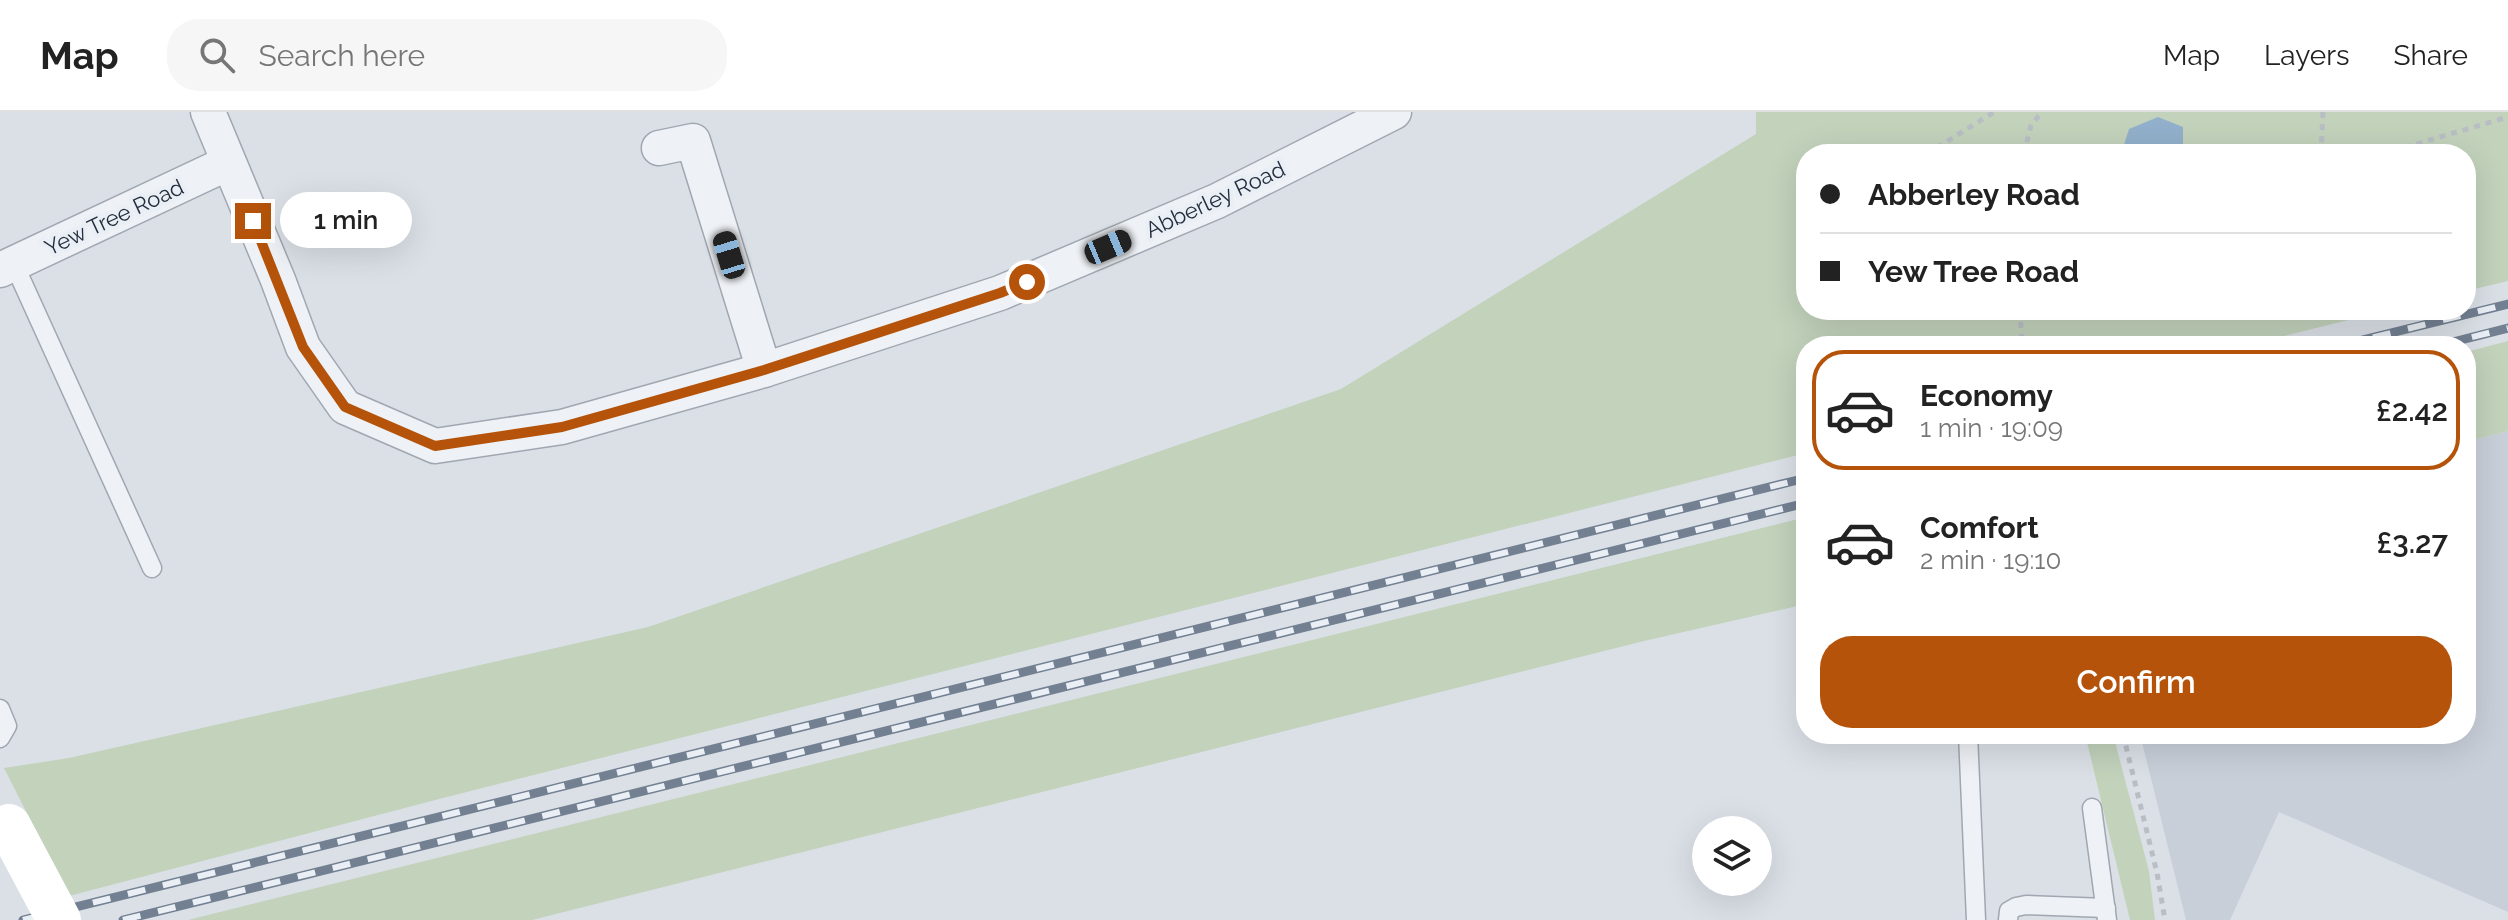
<!DOCTYPE html>
<meta charset="utf-8">
<style>
:root{--surface:#fff;--page:#f6f6f6;--text:#222;--muted:#767676;--line:#e0e0e0;--accent:#b45309}
body{margin:0;font-family:Raleway,sans-serif;background:var(--page);color:var(--text);height:100vh;display:flex;flex-direction:column;font-size:30px;white-space:nowrap}
*{box-sizing:border-box;margin:0}
p{font-size:26px;color:var(--muted)}
.icon{flex:none;width:44px;height:44px;fill:none;stroke:currentColor;stroke-width:2;stroke-linecap:round;stroke-linejoin:round}
.map{position:relative;flex:1;overflow:hidden}
.side{position:absolute;left:1796px;top:224px;width:680px;height:408px;display:flex;flex-direction:column;background:var(--surface);border-radius:32px;box-shadow:0 8px 32px #0002}
.side>*{flex:none}
.top-card{position:absolute;left:1796px;top:32px;width:680px;height:176px;border-radius:32px;box-shadow:0 8px 32px #0002;display:grid;align-content:center;height:176px;padding:0 24px;background:var(--surface)}
.fabs{position:absolute;left:1692px;top:704px;display:grid;gap:16px}
.fabs a{display:grid;place-items:center;width:80px;height:80px;border-radius:50%;background:var(--surface);box-shadow:0 8px 32px #0002;font-size:40px}
.end{position:absolute;width:36px;height:36px;margin:-18px;border:10px solid #b45309;background:#fff;box-shadow:0 0 0 4px #fff}
.from{border-radius:50%}
.bubble{position:absolute;height:56px;border-radius:28px;background:var(--surface);box-shadow:0 8px 32px #0002;font-size:26px;font-weight:600;line-height:56px;text-align:center}
.car{position:absolute;width:24px;height:48px;margin:-24px -12px;border-radius:10px;box-shadow:0 0 6px 2px #0007;background:linear-gradient(#222 24%,#8ab4d8 0 40%,#222 0 76%,#8ab4d8 0 86%,#222 0)}
.top-card b{display:flex;align-items:center;gap:28px;height:76px;font-size:30px}
.top-card b+b{border-top:2px solid var(--line)}
.top-card i{width:20px;height:20px;background:var(--text)}
ul{padding:14px 0 0;list-style:none}
li{display:flex;align-items:center;gap:24px;height:120px;margin:0 16px 12px;padding:0 8px;border:4px solid transparent;border-radius:32px}
li div{flex:1}
li b{display:block;font-size:30px}
li em{font-style:normal;font-weight:600}
li.selected{border-color:var(--accent)}
li>.icon{width:72px;height:72px;stroke-width:1.5}
.action{display:flex;gap:16px;margin-top:auto;padding:16px 24px}
.action a{flex:1;height:92px;border-radius:32px;background:var(--accent);color:#fff;font-size:32px;font-weight:600;line-height:92px;text-align:center}
header{display:flex;align-items:center;gap:48px;box-sizing:border-box;height:112px;padding:0 40px;background:var(--surface);border-bottom:2px solid var(--line)}
header strong{font-size:38px}
nav{display:flex;gap:44px;margin-inline-start:auto;font-size:28px}
.search{width:560px;height:72px;background:var(--page);display:flex;align-items:center;gap:20px;box-sizing:border-box;padding:0 28px;border-radius:32px;color:var(--muted);font-size:30px}
.map>svg:first-child{display:block}
.built{fill:#c9cfd9}
.green{fill:#c2d2bb}
.water{fill:#92b0cb}
.lines{fill:none;stroke-linecap:round;stroke-linejoin:round}
.lane-casing{stroke:#a0a7b1;stroke-width:21}
.street-casing{stroke:#a0a7b1;stroke-width:37}
.path{stroke:#b9bec5;stroke-width:5;stroke-dasharray:6 6;stroke-linecap:butt}
.lane{stroke:#eef1f5;stroke-width:18}
.street{stroke:#eef1f5;stroke-width:34}
.rail-casing{stroke:#738092;stroke-width:9}
.rail{stroke:#eaeff5;stroke-width:6;stroke-dasharray:18;stroke-linecap:butt}
.secondary-bridge{stroke:#fff;stroke-width:44}
.route{stroke:#b45309;stroke-width:10}
.labels{text-anchor:middle;stroke-width:8;stroke-linejoin:round;paint-order:stroke}
.street-label{font-size:22px;fill:#242e3e;stroke:#eaeff5}
</style>
<header>
<strong>Map</strong>
<div class="search"><svg class="icon" aria-label="search" viewBox="0 0 24 24"><circle cx="10" cy="10" r="6"/><path d="M15 15l6 6"/></svg>Search here</div>
<nav><a>Map</a><a>Layers</a><a>Share</a></nav>
</header>
<div class="map">
<svg width="2508" height="808" viewBox="0 0 2508 808">
<rect width="100%" height="100%" fill="#dbe0e7"/>
<polygon class="built" points="2508,319 2508,800 2279,700 2230,808 2186,808 2140,622 2466,622 2466,330"/>
<g class="green">
<polygon points="1756,0 2508,0 2508,169 2466,179 2466,42 1806,42 1806,198 2389,198 2243,234 1806,234 1806,341 443,686 69,784 4,656 69,646 648,515 1341,277 1756,22"/>
<polygon points="2508,229 2508,319 2466,330 2466,240"/>
<polygon points="1806,405 1806,492 1644,529 532,808 188,808"/>
<polygon points="2085,622 2113,622 2149,759 2155,808 2130,808"/>
</g>
<polygon class="water" points="2158,5 2183,15 2183,42 2121,42 2129,17"/>
<g class="lines">
<defs>
<g id="lane">
<polyline points="14,152 152,456"/>
<polyline points="0,597 7,614 0,626"/>
<polyline points="1968,622 1976,808"/>
<polyline points="2092,696 2107,808"/>
<polyline points="2008,808 2009,799 2016,795 2026,793 2106,796"/>
</g>
<g id="street">
<polyline points="208,0 278,168 303,235 345,295 435,334 562,315 764,258 1000,181 1217,89 1394,0"/>
<polyline points="659,36 693,29 764,258"/>
<polyline points="0,158 228,51"/>
</g>
</defs>
<use href="#lane" class="lane-casing"/>
<use href="#street" class="street-casing"/>
<g class="path">
<polyline points="1927,42 1994,0"/>
<polyline points="2024,42 2031,13 2042,0"/>
<polyline points="2321,42 2323,0"/>
<polyline points="2382,42 2508,5"/>
<polyline points="2020,198 2022,234"/>
<polyline points="2123,622 2157,761 2165,808"/>
</g>
<use href="#lane" class="lane"/>
<use href="#street" class="street"/>
<defs>
<g id="rail">
<polyline points="2338,234 2508,192"/>
<polyline points="2437,234 2508,216"/>
<polyline points="23,808 1806,366"/>
<polyline points="123,808 1806,391"/>
</g>
</defs>
<use href="#rail" class="rail-casing"/>
<use href="#rail" class="rail"/>
<polyline class="secondary-bridge" points="9,714 59,808"/>
</g>
<g class="lines">
<polyline class="route" points="253,109 303,235 345,295 435,334 562,315 764,258 1000,181 1027,170"/>
</g>
<g class="labels">
<g class="street-label">
<text transform="translate(1215 87) rotate(-25)" y="8">Abberley Road</text>
<text transform="translate(114 105) rotate(-25)" y="8">Yew Tree Road</text>
</g>
</g>
</svg>
<div class="fabs">
<a><svg class="icon" aria-label="layers" viewBox="0 0 24 24"><path d="M12 4l9 5-9 5-9-5zM3 14l9 5 9-5"/></svg></a>
</div>
<i class="end from" style="left:1027px;top:170px"></i>
<i class="end" style="left:253px;top:109px"></i>
<div class="bubble" style="left:280px;top:80px;width:132px">1 min</div>
<i class="car" style="left:1108px;top:135px;rotate:67deg"></i>
<i class="car" style="left:729px;top:143px;rotate:343deg"></i>
<div class="top-card">
<b><i class="from"></i>Abberley Road</b>
<b><i></i>Yew Tree Road</b>
</div>
<section class="side">
<ul>
<li class="selected"><svg class="icon" aria-label="car" viewBox="0 0 24 24"><path d="M5 17H2v-5l4-1 3-4h7l3 4 3 1v5h-3M9 17h6M6 11h13"/><circle cx="7" cy="17" r="2"/><circle cx="17" cy="17" r="2"/></svg><div><b>Economy</b><p>1 min · 19:09</p></div><em>£2.42</em></li>
<li><svg class="icon" aria-label="car" viewBox="0 0 24 24"><path d="M5 17H2v-5l4-1 3-4h7l3 4 3 1v5h-3M9 17h6M6 11h13"/><circle cx="7" cy="17" r="2"/><circle cx="17" cy="17" r="2"/></svg><div><b>Comfort</b><p>2 min · 19:10</p></div><em>£3.27</em></li>
</ul>
<div class="action"><a>Confirm</a></div>
</section>
</div>
